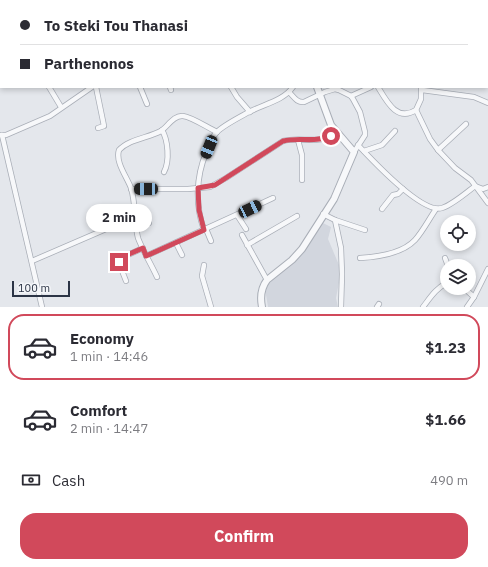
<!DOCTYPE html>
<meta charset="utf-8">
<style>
:root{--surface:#fff;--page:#f7f7f7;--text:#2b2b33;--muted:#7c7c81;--line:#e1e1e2;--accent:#d1495b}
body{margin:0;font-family:"IBM Plex Sans",sans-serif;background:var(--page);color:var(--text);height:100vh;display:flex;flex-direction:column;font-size:15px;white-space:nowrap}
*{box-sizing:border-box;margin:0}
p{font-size:13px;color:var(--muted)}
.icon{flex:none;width:22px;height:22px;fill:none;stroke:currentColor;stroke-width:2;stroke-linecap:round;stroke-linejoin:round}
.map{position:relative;height:307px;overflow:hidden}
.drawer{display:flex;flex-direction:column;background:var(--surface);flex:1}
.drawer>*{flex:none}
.banner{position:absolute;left:0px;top:0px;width:488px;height:88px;box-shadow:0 2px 6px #0003;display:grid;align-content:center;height:88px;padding:0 20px;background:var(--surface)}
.fabs{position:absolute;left:440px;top:215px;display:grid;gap:8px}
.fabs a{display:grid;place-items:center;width:36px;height:36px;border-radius:50%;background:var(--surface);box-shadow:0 2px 6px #0003;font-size:20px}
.scale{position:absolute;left:12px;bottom:10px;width:58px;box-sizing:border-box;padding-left:4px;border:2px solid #2b3445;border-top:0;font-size:11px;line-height:14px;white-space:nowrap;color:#2b3445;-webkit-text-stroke:3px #f4f6f9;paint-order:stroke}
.end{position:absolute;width:18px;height:18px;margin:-9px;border:5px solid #d1495b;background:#fff;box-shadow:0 0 0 2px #fff}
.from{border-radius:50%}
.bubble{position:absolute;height:28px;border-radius:14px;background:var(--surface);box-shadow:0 2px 6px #0003;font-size:13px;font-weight:700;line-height:28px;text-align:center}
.car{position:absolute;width:12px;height:24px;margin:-12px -6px;border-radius:5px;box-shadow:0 0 3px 1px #0007;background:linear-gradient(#222 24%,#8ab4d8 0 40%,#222 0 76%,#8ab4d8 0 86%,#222 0)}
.banner b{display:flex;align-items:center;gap:14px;height:38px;font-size:15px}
.banner b+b{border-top:1px solid var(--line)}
.banner i{width:10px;height:10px;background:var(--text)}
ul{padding:7px 0 0;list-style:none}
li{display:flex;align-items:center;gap:12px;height:66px;margin:0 8px 6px;padding:0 12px;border:2px solid transparent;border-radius:16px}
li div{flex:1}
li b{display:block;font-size:15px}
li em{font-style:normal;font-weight:700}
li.selected{border-color:var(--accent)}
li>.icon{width:36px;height:36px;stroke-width:1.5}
.pay{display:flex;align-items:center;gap:10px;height:44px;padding:0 20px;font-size:15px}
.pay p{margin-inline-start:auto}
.cta{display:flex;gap:8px;margin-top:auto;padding:8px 20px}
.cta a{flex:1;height:46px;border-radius:16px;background:var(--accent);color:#fff;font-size:16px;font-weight:700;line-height:46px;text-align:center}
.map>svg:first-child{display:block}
.built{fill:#d2d6de}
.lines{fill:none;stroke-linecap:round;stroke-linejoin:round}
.minor-casing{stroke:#a9aeb7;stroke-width:6}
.tertiary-casing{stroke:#a9aeb7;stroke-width:8}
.minor{stroke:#f7f8fa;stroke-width:4.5}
.tertiary{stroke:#f7f8fa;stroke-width:6}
.route{stroke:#d1495b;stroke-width:5}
</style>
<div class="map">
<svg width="488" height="307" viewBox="0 0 488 307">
<rect width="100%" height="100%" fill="#e4e7ec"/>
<polygon class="built" points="321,222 331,227 328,239 339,265 340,277 336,298 338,307 268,307 265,289 273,279 301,255 309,245"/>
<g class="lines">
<defs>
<g id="minor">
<polyline points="27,0 27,1"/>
<polyline points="180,0 181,1"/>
<polyline points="209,0 210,1"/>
<polyline points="287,0 287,1"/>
<polyline points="342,0 342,1"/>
<polyline points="401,1 401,0"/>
<polyline points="49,87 61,107"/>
<polyline points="96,87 104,126 98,128"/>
<polyline points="140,87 147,104"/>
<polyline points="170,87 171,90"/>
<polyline points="231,87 237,97 250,112"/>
<path d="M378,87C387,102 397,122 416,110L421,99V87"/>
<polyline points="422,90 474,97 488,103"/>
<path d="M289,92C294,97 297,103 304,102L325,92L335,89L339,90L351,96L353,99L360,112L365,132V135L354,152"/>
<polyline points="351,96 371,87"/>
<polyline points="416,110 430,139 438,150 455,168 471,180 488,203"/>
<path d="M162,130C168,140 170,161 164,172"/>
<polyline points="0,135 6,135 50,116 92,87"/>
<polyline points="2,135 42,307"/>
<polyline points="298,140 302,155 302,180"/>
<path d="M358,145C372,160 422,214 442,208C452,205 466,193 475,186"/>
<polyline points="438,150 466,124"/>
<polyline points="364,151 382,145 395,131"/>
<polyline points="475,186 483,189 488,187"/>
<path d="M131,189H188L210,187L226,178L283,141C302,136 320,146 336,132"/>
<polyline points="382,209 393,195 398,194 403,189"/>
<polyline points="323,214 335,220 365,230"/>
<polyline points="237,215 246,229"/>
<polyline points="335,220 341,248 342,274 341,307"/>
<polyline points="136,222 149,223"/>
<polyline points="206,229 211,241"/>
<path d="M204,230C195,205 196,177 206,153C209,146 211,139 216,133C222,126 240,117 249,112C264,104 283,101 293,87"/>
<polyline points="242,235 267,280"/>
<polyline points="176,243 182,255"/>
<polyline points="247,245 297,216"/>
<polyline points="146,256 273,198"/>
<path d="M360,258C377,257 403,253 415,240C423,231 429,219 436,209"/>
<polyline points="445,258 448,266"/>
<polyline points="32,261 120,223 135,218"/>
<polyline points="204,265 202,276 211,307"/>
<path d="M157,277C151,264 143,251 138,238C134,222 136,204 131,188C127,177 115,162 119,150C129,139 148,138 161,131C168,126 174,115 183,116C192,117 208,128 217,132"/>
<polyline points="126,281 119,263 119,259 143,248"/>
<polyline points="464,288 474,297"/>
<polyline points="377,307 379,304"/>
<path d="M423,307C430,298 436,288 447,283"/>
<polyline points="467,307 474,297 488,269"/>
</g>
<g id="tertiary">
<polyline points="255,0 255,1"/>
<path d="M262,307C260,297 261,288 267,280L292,260L302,249L334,199L354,152L331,125L317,87"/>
</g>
</defs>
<use href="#minor" class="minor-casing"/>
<use href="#tertiary" class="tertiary-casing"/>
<use href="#minor" class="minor"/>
<use href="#tertiary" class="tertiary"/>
</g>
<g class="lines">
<path class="route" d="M119,262L120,258L143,248L146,256L204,230L199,210L198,188L215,185L283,141C299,137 315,143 331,136"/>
</g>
</svg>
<div class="fabs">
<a><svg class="icon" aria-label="locate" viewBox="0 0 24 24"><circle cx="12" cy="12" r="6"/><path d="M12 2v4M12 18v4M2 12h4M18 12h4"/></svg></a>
<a><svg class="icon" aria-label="layers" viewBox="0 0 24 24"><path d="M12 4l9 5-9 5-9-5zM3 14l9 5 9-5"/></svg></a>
</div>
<div class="scale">100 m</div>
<i class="end from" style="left:331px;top:136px"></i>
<i class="end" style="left:119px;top:262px"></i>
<div class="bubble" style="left:86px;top:204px;width:66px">2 min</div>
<i class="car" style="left:209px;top:147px;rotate:202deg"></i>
<i class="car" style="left:146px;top:189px;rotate:270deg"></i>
<i class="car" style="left:250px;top:209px;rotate:65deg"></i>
<div class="banner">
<b><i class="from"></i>To Steki Tou Thanasi</b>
<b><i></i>Parthenonos</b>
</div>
</div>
<section class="drawer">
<ul>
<li class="selected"><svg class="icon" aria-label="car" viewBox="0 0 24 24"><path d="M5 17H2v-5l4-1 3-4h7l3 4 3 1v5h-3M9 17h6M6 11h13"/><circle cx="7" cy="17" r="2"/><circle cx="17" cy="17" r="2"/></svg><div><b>Economy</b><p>1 min · 14:46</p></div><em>$1.23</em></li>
<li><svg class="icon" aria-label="car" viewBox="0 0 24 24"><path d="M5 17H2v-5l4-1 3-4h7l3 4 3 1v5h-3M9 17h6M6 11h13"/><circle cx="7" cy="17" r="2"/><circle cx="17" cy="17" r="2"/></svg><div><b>Comfort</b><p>2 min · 14:47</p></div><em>$1.66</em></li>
</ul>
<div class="pay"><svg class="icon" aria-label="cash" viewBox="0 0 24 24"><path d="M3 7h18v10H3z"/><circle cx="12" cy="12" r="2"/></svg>Cash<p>490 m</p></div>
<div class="cta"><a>Confirm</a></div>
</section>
